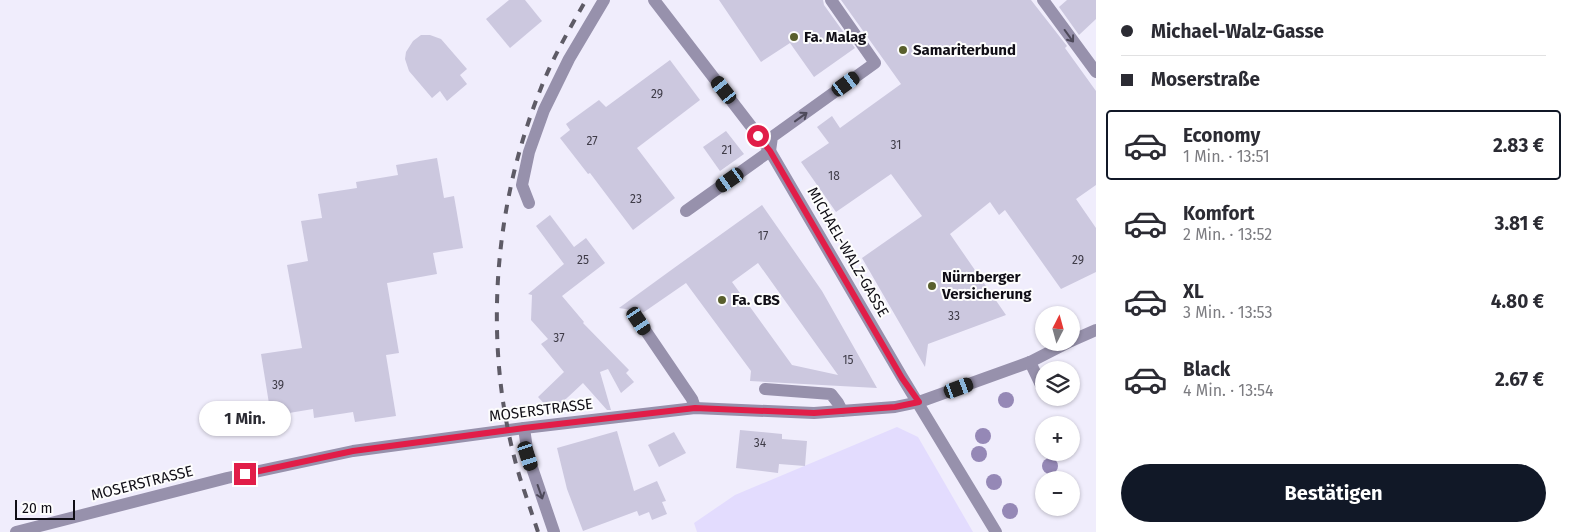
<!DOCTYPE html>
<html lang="de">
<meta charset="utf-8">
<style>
:root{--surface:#fff;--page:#f7f7f7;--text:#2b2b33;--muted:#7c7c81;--line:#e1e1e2;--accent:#111827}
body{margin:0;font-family:"Fira Sans",sans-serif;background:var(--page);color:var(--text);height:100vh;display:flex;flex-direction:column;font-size:19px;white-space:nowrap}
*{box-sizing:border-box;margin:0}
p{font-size:16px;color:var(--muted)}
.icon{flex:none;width:28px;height:28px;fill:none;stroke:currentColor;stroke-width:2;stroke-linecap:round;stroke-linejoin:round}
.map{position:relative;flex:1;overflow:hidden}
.sheet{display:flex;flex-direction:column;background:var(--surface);width:475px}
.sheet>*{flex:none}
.banner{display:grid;align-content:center;height:110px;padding:0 25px;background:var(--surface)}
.needle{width:32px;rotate:6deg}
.tools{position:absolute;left:1035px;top:306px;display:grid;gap:10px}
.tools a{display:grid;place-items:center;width:45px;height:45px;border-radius:50%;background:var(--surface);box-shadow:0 1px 4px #0004;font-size:25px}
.scale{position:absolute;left:15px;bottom:12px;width:60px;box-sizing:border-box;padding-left:5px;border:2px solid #100e16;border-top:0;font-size:14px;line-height:18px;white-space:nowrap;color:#100e16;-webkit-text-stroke:4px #fdfdfd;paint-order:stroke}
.end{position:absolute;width:22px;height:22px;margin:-11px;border:6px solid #e11d48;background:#fff;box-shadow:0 0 0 2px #fff}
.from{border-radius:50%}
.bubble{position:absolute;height:35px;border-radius:18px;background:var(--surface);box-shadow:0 1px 4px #0004;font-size:16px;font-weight:700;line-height:35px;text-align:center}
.car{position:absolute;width:15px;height:30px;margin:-15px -8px;border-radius:6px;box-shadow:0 0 4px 1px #0007;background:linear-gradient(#222 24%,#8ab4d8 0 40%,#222 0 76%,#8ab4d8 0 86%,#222 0)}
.banner b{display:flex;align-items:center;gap:18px;height:48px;font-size:19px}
.banner b+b{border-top:1px solid var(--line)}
.banner i{width:12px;height:12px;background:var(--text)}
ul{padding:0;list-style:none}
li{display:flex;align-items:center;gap:15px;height:70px;margin:0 10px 8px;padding:0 15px;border:2px solid transparent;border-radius:5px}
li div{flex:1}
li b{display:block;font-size:19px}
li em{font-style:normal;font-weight:700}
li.on{border-color:var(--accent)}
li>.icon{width:45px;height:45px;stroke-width:1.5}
.button{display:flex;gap:10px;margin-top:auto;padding:10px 25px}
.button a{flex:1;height:58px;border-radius:30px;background:var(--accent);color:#fff;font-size:20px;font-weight:700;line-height:58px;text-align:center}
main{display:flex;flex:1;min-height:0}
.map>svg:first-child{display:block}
.green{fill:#e3dcfe}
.building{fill:#ccc8df;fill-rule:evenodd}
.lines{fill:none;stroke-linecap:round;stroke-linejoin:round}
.lane{stroke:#9791ac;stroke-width:12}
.street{stroke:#9791ac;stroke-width:12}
.rail{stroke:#5e5b66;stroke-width:4;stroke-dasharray:9 9;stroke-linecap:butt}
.tree{fill:#9588b6}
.oneway{stroke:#4d495a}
.route{stroke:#e11d48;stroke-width:6}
.poi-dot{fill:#595f2d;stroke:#fdfdfd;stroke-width:2}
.labels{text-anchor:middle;stroke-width:4;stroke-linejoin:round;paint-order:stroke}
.number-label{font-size:12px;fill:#3f3c48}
.poi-label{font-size:15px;font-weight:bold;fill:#100e16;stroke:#fdfdfd;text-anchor:start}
.street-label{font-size:15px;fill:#100e16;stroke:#fdfdfd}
</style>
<main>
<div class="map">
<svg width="1096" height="532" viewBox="0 0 1096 532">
<rect width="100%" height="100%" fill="#f0edfc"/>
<polygon class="green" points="897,427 918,437 973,532 697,532 694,523 735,495"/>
<g class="building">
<polygon points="509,0 525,0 542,21 510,48 486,19"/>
<polygon points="719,0 823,0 824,5 855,48 814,77 790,43 761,62"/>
<polygon points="841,0 1031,0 1067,46 1065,48 1096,91 1096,185 1076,199 1096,228 1096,272 1061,289 1005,210 999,215 990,202 950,234 1006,315 928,344 925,367 862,258 922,216 891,174 836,212 801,162 829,143 817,127 832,116 840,128 901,84"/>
<polygon points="1067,0 1096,0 1096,19 1079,35 1059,7"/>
<polygon points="421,35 430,35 441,39 467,69 460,75 467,84 447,101 440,91 432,98 409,71 405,59 406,52 413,41"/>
<polygon points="670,60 700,100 637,148 675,198 633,230 590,173 588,174 560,138 570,130 566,124 599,100 606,107"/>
<polygon points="726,131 744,154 720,171 703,147"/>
<polygon points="437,158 444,198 454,196 463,248 433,253 437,274 387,283 399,353 386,355 396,416 355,422 353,412 314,418 313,409 271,416 261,354 302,348 287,265 308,261 301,221 322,218 318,194 357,188 356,182 398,175 396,165"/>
<path d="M762,205L822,291L877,388L750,381L751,371L686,283L644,312L619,308L674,268ZM758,263L838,375L792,365L732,282Z"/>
<polygon points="550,215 574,247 586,238 605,263 562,296 584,322 583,323 629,370 626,373 634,382 621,393 608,369 600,372 611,410 607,410 583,383 552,412 538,397 564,372 541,344 548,339 531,320 532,295 528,294 564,264 536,226"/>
<polygon points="740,430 782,434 782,439 807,441 805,466 779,464 778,473 736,468"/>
<polygon points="617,431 634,491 657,481 666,501 662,502 667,514 652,520 649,512 639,516 637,511 583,531 567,489 557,448"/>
<polygon points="674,432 686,453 659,467 648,445"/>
</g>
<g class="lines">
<g class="lane">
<polyline points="1043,0 1096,72"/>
<polyline points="686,211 770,151 772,137 875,63 831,0"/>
<polyline points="639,321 692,399 695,408"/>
<polyline points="1030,362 1041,385"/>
<polyline points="765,389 831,394 838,403 842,411"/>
</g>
<g class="street">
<polyline points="654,0 770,151 902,377 996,532"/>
<polyline points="529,203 522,185 529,152 544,110 569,59 604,0"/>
<polyline points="1071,341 1096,330"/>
<polyline points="524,428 528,456 554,532"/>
<polyline points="16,532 227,478 353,451 524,428 695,408 814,413 895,407 919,402 1030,362 1069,342"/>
</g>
<path class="rail" d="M538,532C532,514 526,496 520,478C482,352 492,209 541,88C553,57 570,28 586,0"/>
</g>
<g class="tree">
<circle cx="1006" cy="400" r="8"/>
<circle cx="983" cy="436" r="8"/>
<circle cx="979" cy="454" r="8"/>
<circle cx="1050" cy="466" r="8"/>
<circle cx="994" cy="482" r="8"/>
<circle cx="1010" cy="511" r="8"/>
</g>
<defs><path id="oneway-shaft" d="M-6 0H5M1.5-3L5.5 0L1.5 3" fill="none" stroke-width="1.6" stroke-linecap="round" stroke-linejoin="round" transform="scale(1.25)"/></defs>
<g class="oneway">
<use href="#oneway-shaft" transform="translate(1069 36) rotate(54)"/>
<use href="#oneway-shaft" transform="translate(801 117) rotate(-36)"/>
<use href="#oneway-shaft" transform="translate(540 492) rotate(71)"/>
</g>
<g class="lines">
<polyline class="route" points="245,474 353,451 524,428 695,408 814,413 895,407 919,402 902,378 770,151 758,136"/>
</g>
<g class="poi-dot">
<circle cx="794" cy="37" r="5"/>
<circle cx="903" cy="50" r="5"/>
<circle cx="932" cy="286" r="5"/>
<circle cx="722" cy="300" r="5"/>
</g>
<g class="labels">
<g class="number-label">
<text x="657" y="98">29</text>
<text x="592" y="145">27</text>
<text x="896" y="149">31</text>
<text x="727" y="154">21</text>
<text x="834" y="180">18</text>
<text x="636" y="203">23</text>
<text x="763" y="240">17</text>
<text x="583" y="264">25</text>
<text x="1078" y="264">29</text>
<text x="954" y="320">33</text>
<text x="559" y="342">37</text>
<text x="848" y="364">15</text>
<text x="278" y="389">39</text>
<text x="760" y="447">34</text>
</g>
<g class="poi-label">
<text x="804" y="42">Fa. Malag</text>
<text x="913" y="55">Samariterbund</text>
<text x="942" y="282">Nürnberger<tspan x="942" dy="17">Versicherung</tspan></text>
<text x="732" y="305">Fa. CBS</text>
</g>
<g class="street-label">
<text transform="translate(848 252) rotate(60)" y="5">MICHAEL-WALZ-GASSE</text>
<text transform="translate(541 410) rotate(-7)" y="5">MOSERSTRASSE</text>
<text transform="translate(142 483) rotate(-14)" y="5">MOSERSTRASSE</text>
</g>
</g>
</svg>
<div class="tools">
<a><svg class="needle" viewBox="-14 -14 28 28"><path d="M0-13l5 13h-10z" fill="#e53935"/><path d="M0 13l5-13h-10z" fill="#7c7c81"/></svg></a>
<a><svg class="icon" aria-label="layers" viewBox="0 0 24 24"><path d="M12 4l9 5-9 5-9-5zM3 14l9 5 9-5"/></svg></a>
<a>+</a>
<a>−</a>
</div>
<div class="scale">20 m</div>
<i class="end from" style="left:758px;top:136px"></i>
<i class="end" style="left:245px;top:474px"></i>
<div class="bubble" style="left:199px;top:401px;width:92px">1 Min.</div>
<i class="car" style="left:846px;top:84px;rotate:54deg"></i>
<i class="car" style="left:724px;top:90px;rotate:322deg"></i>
<i class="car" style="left:730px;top:180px;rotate:235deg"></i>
<i class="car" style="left:639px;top:321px;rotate:146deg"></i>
<i class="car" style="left:959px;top:388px;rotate:70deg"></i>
<i class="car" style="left:528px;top:456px;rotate:162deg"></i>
</div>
<section class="sheet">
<div class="banner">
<b><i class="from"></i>Michael-Walz-Gasse</b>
<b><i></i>Moserstraße</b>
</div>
<ul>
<li class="on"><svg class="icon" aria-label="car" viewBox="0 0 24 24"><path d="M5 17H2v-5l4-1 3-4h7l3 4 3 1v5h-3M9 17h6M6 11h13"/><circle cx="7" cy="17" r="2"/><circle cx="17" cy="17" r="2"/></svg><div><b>Economy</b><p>1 Min. · 13:51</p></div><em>2.83 €</em></li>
<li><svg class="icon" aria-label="car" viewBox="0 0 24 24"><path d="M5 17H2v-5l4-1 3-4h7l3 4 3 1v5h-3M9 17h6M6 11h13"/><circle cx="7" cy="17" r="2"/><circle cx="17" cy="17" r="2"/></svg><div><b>Komfort</b><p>2 Min. · 13:52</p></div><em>3.81 €</em></li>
<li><svg class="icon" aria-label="car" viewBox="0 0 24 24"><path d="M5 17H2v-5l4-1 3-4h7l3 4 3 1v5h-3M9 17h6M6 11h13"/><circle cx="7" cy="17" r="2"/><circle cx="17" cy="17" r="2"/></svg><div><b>XL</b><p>3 Min. · 13:53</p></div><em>4.80 €</em></li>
<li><svg class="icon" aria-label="car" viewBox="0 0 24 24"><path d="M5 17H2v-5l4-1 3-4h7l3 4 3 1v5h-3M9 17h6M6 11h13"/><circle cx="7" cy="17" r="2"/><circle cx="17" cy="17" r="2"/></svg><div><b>Black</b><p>4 Min. · 13:54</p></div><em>2.67 €</em></li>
</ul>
<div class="button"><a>Bestätigen</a></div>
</section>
</main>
